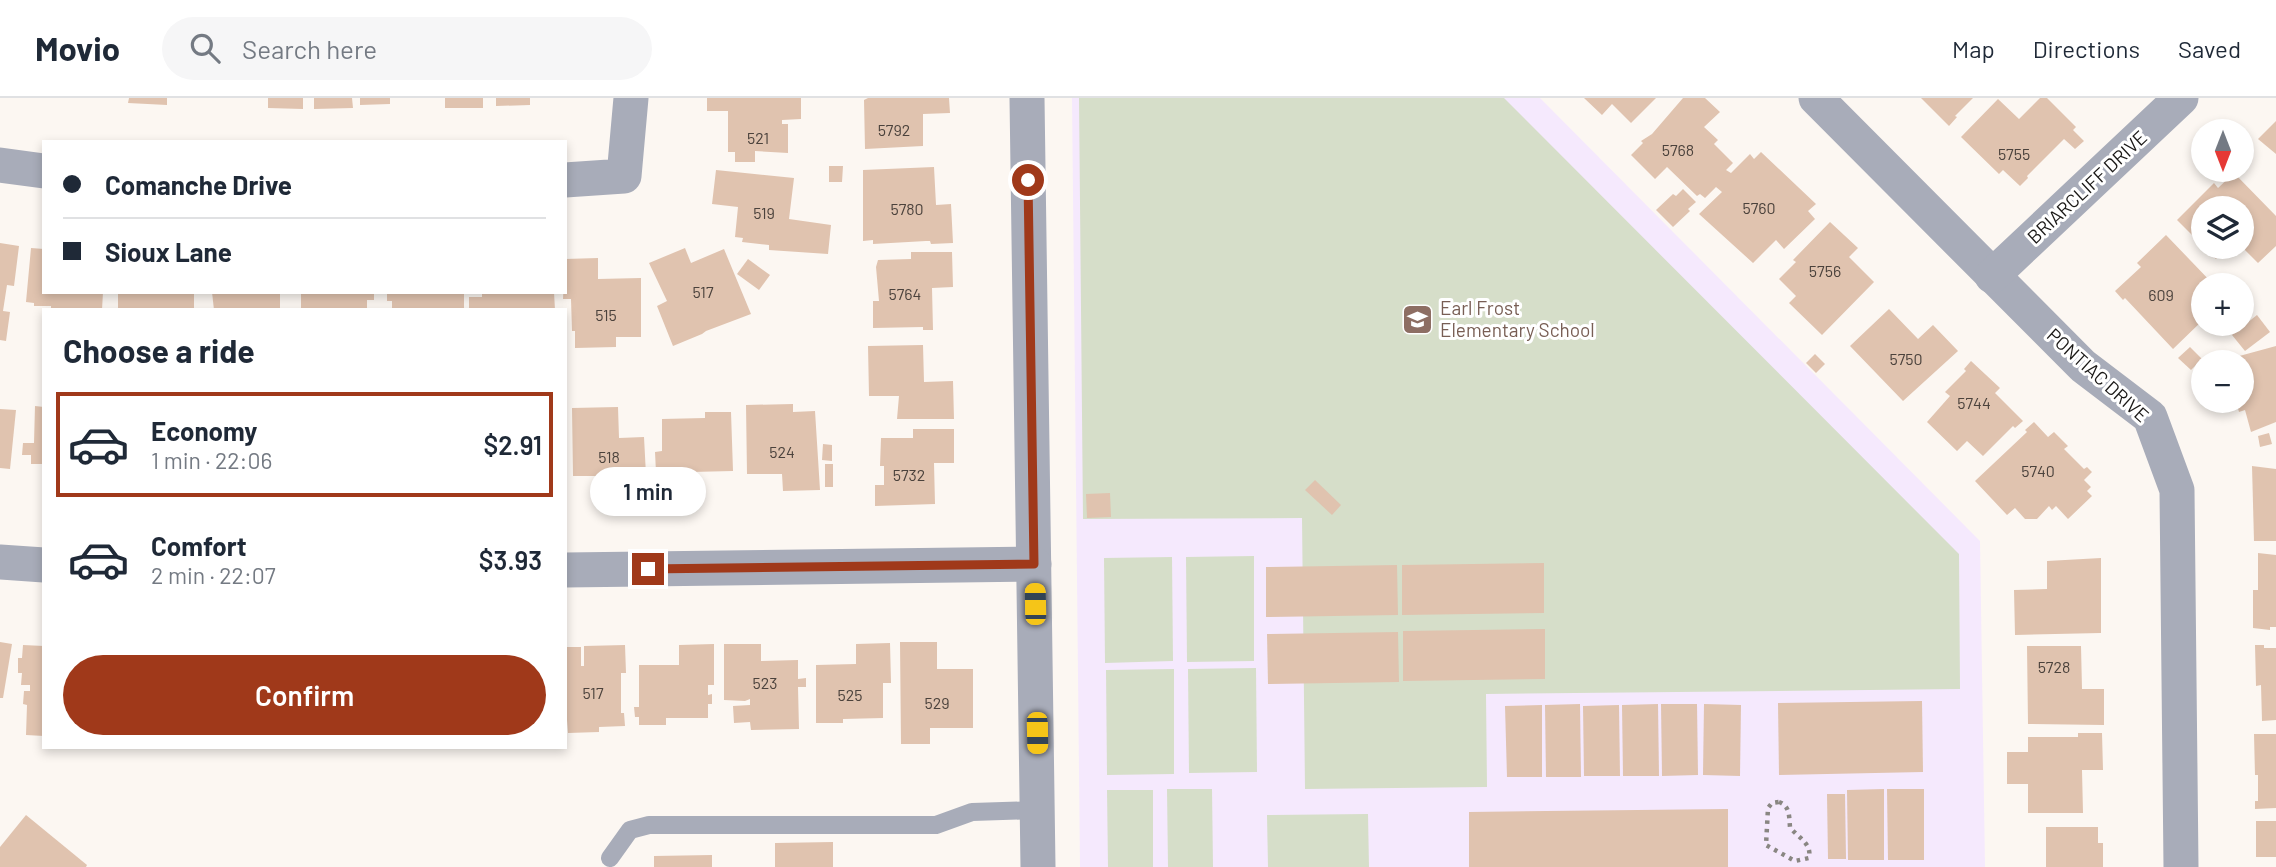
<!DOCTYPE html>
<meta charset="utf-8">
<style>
:root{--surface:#fff;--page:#f6f6f7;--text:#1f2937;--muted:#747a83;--line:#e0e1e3;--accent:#a0391a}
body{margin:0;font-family:Barlow,sans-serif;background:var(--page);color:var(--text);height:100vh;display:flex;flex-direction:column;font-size:26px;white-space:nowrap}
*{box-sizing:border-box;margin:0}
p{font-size:23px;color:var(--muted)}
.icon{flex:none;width:38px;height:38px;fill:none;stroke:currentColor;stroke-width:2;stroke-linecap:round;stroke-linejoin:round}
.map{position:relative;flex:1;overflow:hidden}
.details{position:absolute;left:42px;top:210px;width:525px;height:441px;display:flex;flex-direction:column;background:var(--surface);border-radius:0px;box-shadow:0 4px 10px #0003}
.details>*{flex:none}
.top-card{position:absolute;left:42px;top:42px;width:525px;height:154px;border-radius:0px;box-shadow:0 4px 10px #0003;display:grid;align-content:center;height:154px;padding:0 21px;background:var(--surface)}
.needle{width:46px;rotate:180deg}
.fabs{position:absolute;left:2191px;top:21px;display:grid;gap:14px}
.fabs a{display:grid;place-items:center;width:63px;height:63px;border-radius:50%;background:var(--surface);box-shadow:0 4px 10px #0003;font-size:35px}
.end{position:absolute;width:32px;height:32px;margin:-16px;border:9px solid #a0391a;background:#fff;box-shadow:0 0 0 4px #fff}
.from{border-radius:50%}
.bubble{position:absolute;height:49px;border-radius:24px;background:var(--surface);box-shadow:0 4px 10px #0003;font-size:23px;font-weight:600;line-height:49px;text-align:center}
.car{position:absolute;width:21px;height:42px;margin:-21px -10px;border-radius:9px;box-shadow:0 0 5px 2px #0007;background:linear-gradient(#f5c518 24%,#345 0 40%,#f5c518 0 76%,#345 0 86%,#f5c518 0)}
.top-card b{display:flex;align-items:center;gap:24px;height:66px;font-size:26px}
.top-card b+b{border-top:2px solid var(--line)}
.top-card i{width:18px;height:18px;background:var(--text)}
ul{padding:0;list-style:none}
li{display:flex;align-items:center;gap:21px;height:105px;margin:0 14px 10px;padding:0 7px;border:4px solid transparent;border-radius:0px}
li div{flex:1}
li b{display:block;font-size:26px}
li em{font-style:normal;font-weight:600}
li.selected{border-color:var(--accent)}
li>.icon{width:63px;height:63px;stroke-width:1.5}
h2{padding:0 21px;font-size:32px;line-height:84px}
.button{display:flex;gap:14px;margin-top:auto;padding:14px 21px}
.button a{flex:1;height:80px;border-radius:42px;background:var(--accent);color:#fff;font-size:28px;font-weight:600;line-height:80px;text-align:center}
header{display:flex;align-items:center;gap:42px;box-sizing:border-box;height:98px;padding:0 35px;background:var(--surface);border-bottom:2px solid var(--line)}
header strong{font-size:33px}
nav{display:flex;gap:38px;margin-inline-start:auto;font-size:24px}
.search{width:490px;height:63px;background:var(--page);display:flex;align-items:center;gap:18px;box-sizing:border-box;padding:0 24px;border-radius:38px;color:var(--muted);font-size:26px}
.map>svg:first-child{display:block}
.education{fill:#f5e9fd}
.green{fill:#d6dec9}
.building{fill:#e0c3af}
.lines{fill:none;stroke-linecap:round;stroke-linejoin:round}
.path{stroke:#898682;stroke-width:4.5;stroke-dasharray:3.5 5;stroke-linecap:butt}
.lane{stroke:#a8acb9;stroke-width:18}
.street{stroke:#a8acb9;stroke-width:35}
.route{stroke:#a0391a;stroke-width:9}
.labels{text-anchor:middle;stroke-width:6;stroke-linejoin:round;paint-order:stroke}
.number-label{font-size:16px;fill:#4b423c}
.street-label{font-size:19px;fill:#191715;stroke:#fff}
.education-label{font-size:19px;fill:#785e54;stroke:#fff;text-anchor:start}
</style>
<header>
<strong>Movio</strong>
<div class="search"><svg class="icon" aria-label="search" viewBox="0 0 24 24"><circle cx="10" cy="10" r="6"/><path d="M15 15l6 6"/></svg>Search here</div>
<nav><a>Map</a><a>Directions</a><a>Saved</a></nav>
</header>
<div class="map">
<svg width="2276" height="769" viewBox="0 0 2276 769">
<rect width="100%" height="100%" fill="#fcf7f2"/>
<polygon class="education" points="1072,0 1540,0 1980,443 1985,769 1080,769"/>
<g class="green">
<polygon points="1079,0 1504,0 1959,456 1960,591 1486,596 1487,689 1305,691 1302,420 1083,421"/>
<polygon points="1254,458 1254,563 1187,564 1186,459"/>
<polygon points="1172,459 1173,563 1105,565 1104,460"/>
<polygon points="1256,570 1257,674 1189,675 1188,571"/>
<polygon points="1174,571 1174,676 1107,677 1106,572"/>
<polygon points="1167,691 1212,691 1213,769 1168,769"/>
<polygon points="1107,692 1153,692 1153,769 1108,769"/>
<polygon points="1368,716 1369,769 1268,769 1267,717"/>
</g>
<g class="building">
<polygon points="129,0 167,0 167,7 128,5"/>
<polygon points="268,0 303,0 303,11 268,10"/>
<polygon points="314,0 352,0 353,10 314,11"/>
<polygon points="360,0 390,0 390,6 360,7"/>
<rect x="445" y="0" width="38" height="10"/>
<polygon points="496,0 530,0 530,7 496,8"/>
<polygon points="707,0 801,0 801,21 782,22 782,26 788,26 788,55 755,53 755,64 735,64 735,54 728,54 728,13 707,13"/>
<polygon points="868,0 949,0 950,15 923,16 923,48 865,51 864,2"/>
<polygon points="1584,0 1656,0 1631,25 1612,6 1602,17"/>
<polygon points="1683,0 1705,0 1720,14 1704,29 1718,42 1714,46 1733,65 1726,72 1731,75 1750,56 1754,61 1761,54 1816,106 1808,113 1815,121 1784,151 1776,142 1753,165 1699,116 1722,94 1716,89 1705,100 1700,96 1697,98 1667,69 1655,81 1631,57 1643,45 1641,43 1652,36"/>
<polygon points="1921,0 1973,0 1955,18 1957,19 1949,28"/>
<polygon points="2040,0 2047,0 2076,29 2073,32 2084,43 2075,51 2064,41 2027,78 2028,80 2020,88 2003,72 1999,76 1961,39 1998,1 2019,21"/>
<polygon points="2276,23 2276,56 2258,41"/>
<polygon points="829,68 843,68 842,84 829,84"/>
<polygon points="934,69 936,107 951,106 953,145 931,146 930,143 926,143 873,146 873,142 863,143 863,72"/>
<polygon points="716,72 794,80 789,121 831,127 828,156 769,152 769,147 742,144 743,140 735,139 738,109 712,106"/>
<polygon points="2234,75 2276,118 2276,148 2258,165 2242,149 2242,110 2203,110 2203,148 2177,122 2214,85 2218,90"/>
<polygon points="1683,91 1696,104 1688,111 1690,113 1673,129 1656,112 1673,96 1676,98"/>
<polygon points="1830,124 1858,150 1849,159 1874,184 1822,237 1789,205 1796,198 1779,181 1796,164 1793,162"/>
<polygon points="2166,137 2214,187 2203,187 2203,222 2173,251 2125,200 2123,202 2115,193 2141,169 2137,165"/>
<polygon points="0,145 19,148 14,188 7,187 3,213 10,214 6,243 0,242"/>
<polygon points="2204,149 2237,149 2225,160 2221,156 2216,161"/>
<polygon points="31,150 44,151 44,194 103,194 102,212 51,212 51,208 34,208 34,205 26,204"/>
<polygon points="685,150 691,165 724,151 751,216 706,233 702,236 673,248 657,208 667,203 649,165"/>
<polygon points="911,154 952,154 953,189 932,190 933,232 923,232 923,229 873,230 873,203 879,203 876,169 878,162 911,161"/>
<polygon points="598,160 598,181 641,180 641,239 616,239 616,249 575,250 575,233 572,233 571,201 563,201 565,161"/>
<polygon points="748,161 770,177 759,192 737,176"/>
<rect x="118" y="194" width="76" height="18"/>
<polygon points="212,194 280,194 280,212 214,212"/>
<polygon points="301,194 374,194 374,202 367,202 367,212 301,212"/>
<polygon points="387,194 464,194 464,212 392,212 392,203 387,203"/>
<polygon points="482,194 554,194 555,212 469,211 469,199 482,199"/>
<polygon points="1889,211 1918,241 1933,227 1958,253 1903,303 1850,248"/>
<polygon points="2257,217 2270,234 2245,253 2232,237"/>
<polygon points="923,247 924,284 953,283 954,321 897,321 899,298 869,298 868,248"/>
<polygon points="2276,248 2276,324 2251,334 2245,312 2239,314 2236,303 2242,303 2242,264 2221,263"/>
<polygon points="2190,249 2202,261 2191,272 2178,260"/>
<polygon points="1815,256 1825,266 1816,275 1806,265"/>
<polygon points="1971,263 2000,290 1995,295 2023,323 2015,330 2013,328 1983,358 1967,343 1957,353 1927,324 1950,298 1945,294 1966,273 1964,271"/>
<polygon points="793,306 793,314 815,313 820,392 783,393 782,376 747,376 746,307"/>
<polygon points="35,308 44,309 44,366 31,366 31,357 22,357 23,345 34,345"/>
<polygon points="618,309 619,340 644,339 647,396 608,396 608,378 573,378 572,310"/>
<polygon points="0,311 16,312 10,371 0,370"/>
<polygon points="705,314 731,314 733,373 691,374 692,394 657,395 655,354 662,353 662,321 705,320"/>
<polygon points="2034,324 2048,339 2054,334 2068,348 2064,351 2084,371 2087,369 2092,374 2084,382 2091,389 2087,393 2092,398 2068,421 2056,408 2052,412 2049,408 2037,421 2025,421 2015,410 2007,417 1975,383 2027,334 2025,332"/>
<polygon points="913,331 954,331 954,365 934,365 935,406 875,408 875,387 884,387 884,368 880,368 881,340 913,340"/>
<polygon points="2269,335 2272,346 2260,349 2258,338"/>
<polygon points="823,346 832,347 832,363 822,362"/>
<rect x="825" y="366" width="8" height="23"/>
<polygon points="2252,368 2276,371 2276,443 2254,443"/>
<polygon points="1315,382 1341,407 1332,417 1305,392"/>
<polygon points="1110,395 1111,419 1087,420 1086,396"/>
<polygon points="2258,455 2276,457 2276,529 2270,529 2270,532 2253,530 2253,492 2258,492"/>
<polygon points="2101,460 2101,535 2015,537 2014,492 2047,491 2047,463"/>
<polygon points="1544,465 1544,515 1402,517 1402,467"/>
<polygon points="1397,467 1398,517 1266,519 1266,469"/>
<polygon points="1545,531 1545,581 1403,583 1403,533"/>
<polygon points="1398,534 1399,584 1268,586 1267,536"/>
<polygon points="0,544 12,546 3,600 0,600"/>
<polygon points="900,544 937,544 937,571 973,571 973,630 930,630 930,646 901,646"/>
<polygon points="890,545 891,585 883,585 883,620 843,621 843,625 816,625 816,567 856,566 856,546"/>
<polygon points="714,546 714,587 708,587 708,597 712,596 712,606 708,606 708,620 666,620 666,627 639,627 639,619 635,619 634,609 639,609 639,567 679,567 679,547"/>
<polygon points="724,546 761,546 761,563 798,562 798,581 806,580 806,589 798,589 799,631 751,632 750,624 734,625 733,608 750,607 750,601 745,603 724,602"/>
<polygon points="23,547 44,548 44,638 26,637 27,607 23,606 24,593 30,593 30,587 21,587 22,575 18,575 18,560 22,560"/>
<polygon points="625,547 626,575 621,575 621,615 624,615 625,628 599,629 599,634 568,635 567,622 565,622 565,549 581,549 581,568 584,568 584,548"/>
<polygon points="2255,547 2264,547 2264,550 2276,550 2276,622 2262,623 2261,587 2256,588"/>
<polygon points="2027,548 2081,548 2082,591 2104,591 2104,627 2028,626"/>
<polygon points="1922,603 1923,674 1779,677 1778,605"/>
<polygon points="1580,606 1581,679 1546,679 1545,607"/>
<polygon points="1658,606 1659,678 1623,678 1622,607"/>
<polygon points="1661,606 1697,606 1698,677 1662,678"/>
<polygon points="1704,606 1741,607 1740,678 1703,677"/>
<polygon points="1542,607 1542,679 1507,679 1505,608"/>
<polygon points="1619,607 1620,678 1584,678 1583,608"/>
<polygon points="2078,635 2102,635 2103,672 2082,672 2083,715 2028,715 2028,686 2007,686 2007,654 2028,654 2028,639 2078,639"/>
<polygon points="2254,636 2276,636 2276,710 2255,711 2255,703 2258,703 2258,677 2255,677"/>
<polygon points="1884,691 1884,762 1848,762 1847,692"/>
<polygon points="1887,691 1924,691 1924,762 1888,762"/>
<polygon points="1827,696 1845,696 1846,761 1828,761"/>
<polygon points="1728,711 1728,769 1469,769 1469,714"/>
<polygon points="26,717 87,767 86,769 0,769 0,749"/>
<rect x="2256" y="723" width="20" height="36"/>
<polygon points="2046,729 2098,729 2098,745 2103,745 2103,769 2046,769"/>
<polygon points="833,744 833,769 775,769 775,745"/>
<polygon points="712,757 712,769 654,769 654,758"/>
</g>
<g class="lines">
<path class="path" d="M1779,704C1790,708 1789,718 1790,729C1798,740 1812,745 1809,760L1795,763L1766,747L1768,710L1772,705Z"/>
<polyline class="lane" points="610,760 630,732 649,727 936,727 972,714 1038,712"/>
<g class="street">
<polyline points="1027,0 1038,769"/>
<polyline points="1816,0 2083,268 2150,319 2177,392 2181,769"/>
<polyline points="0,67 44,73"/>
<polyline points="565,82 624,78 631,0"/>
<polyline points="1992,178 2181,0"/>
<polyline points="0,464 44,467"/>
<polyline points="565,472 1034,466"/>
</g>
</g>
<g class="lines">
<polyline class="route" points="648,471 1034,466 1028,82"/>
</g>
<defs>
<symbol id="school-square" viewBox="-11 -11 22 22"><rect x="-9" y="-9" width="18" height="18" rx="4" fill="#8d6e63" stroke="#fff"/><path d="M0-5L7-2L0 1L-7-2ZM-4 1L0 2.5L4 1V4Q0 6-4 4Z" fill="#fff"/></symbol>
</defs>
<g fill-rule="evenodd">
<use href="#school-square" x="1400" y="204" width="35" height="35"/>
</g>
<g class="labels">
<g class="number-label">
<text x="894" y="38">5792</text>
<text x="758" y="46">521</text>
<text x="1678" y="58">5768</text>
<text x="2014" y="62">5755</text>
<text x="1759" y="116">5760</text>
<text x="907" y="117">5780</text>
<text x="764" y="121">519</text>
<text x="1825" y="179">5756</text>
<text x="703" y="200">517</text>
<text x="905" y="202">5764</text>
<text x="2161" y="203">609</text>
<text x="606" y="223">515</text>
<text x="1906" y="267">5750</text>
<text x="1974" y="311">5744</text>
<text x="782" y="360">524</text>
<text x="609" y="365">518</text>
<text x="2038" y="379">5740</text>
<text x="909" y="383">5732</text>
<text x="2054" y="575">5728</text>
<text x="765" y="591">523</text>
<text x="593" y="601">517</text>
<text x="850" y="603">525</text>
<text x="937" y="611">529</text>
</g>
<g class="street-label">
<text transform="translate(2087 89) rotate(-43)" y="7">BRIARCLIFF DRIVE</text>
<text transform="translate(2098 277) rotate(42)" y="7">PONTIAC DRIVE</text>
</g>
<g class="education-label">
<text x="1440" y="217">Earl Frost<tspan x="1440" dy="22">Elementary School</tspan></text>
</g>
</g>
</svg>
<div class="fabs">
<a><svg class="needle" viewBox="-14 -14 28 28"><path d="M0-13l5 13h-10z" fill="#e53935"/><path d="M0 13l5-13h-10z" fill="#747a83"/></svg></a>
<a><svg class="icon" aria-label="layers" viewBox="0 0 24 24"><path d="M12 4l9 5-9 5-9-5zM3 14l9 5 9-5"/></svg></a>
<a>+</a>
<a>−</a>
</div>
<i class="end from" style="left:1028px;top:82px"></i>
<i class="end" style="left:648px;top:471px"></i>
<div class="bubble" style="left:590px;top:369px;width:116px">1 min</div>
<i class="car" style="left:1035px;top:506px;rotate:359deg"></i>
<i class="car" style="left:1037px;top:635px;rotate:179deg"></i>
<div class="top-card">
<b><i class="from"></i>Comanche Drive</b>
<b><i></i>Sioux Lane</b>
</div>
<section class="details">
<h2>Choose a ride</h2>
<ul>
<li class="selected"><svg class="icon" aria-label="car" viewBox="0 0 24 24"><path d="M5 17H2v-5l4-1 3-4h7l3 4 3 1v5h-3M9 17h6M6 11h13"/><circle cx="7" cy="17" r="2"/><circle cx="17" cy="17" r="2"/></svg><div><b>Economy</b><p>1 min · 22:06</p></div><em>$2.91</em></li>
<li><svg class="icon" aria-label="car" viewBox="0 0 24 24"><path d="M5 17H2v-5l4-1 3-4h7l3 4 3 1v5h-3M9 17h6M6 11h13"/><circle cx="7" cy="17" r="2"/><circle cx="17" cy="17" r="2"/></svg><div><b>Comfort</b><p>2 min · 22:07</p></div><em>$3.93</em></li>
</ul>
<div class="button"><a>Confirm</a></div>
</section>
</div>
